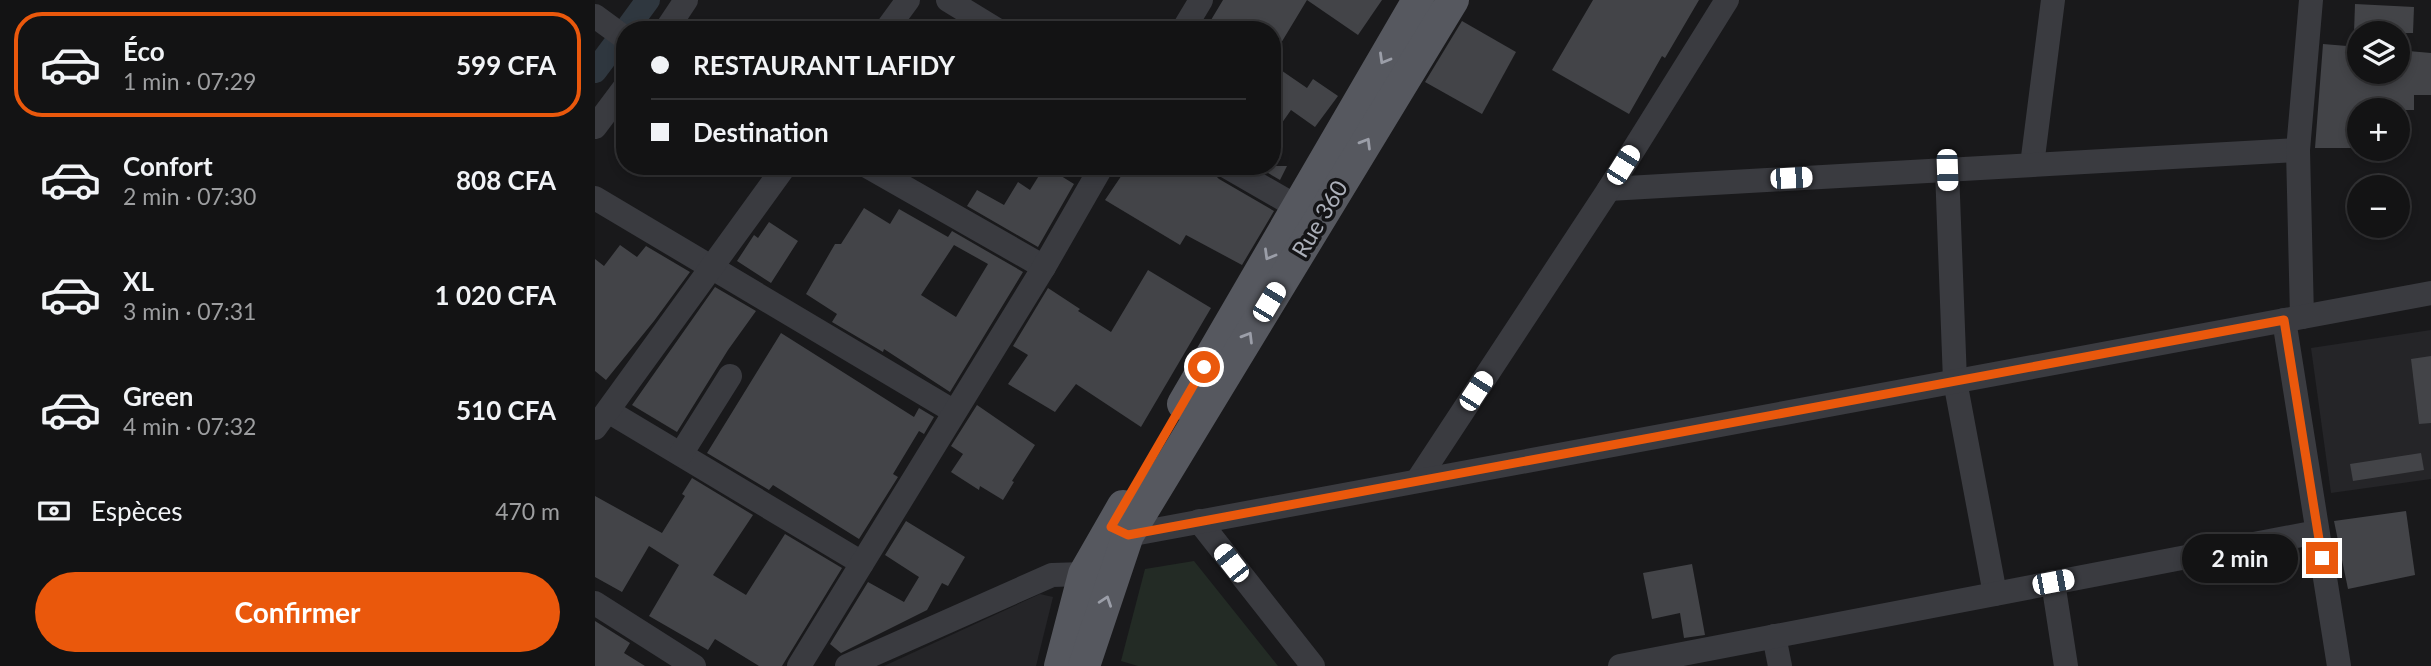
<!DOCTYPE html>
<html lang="fr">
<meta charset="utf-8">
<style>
:root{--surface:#131314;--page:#1c1c1d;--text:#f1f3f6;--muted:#9d9ea0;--line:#323234;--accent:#ea580c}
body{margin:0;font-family:Lato,sans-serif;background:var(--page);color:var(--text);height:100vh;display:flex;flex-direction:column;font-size:26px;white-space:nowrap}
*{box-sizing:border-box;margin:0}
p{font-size:23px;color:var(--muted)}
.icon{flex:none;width:38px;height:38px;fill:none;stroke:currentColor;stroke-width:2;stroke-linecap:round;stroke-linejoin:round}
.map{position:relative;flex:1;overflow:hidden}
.panel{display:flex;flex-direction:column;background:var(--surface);width:595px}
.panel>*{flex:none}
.banner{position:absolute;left:21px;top:21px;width:665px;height:154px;border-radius:28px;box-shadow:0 4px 10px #0003,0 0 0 2px var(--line);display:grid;align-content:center;height:154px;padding:0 35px;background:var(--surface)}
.fabs{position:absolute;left:1752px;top:21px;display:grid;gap:14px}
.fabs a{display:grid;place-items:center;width:63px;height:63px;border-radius:50%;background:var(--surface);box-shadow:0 4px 10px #0003,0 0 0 2px var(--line);font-size:35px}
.end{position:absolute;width:32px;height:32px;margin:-16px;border:9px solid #ea580c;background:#fff;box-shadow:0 0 0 4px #fff}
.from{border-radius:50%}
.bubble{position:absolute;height:49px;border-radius:24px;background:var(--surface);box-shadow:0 4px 10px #0003,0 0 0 2px var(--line);font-size:23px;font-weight:700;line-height:49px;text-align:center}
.car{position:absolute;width:21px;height:42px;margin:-21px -10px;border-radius:9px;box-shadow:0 0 5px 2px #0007;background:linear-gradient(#fff 24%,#345 0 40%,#fff 0 76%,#345 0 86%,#fff 0)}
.banner b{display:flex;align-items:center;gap:24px;height:66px;font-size:26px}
.banner b+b{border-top:2px solid var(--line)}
.banner i{width:18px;height:18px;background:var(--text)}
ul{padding:12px 0 0;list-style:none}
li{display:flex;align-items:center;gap:21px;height:105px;margin:0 14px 10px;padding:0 21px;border:4px solid transparent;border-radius:28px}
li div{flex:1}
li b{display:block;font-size:26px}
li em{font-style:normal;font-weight:700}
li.current{border-color:var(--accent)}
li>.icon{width:63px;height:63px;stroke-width:1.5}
.pay{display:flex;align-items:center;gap:18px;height:77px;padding:0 35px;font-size:26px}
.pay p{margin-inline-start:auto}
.button{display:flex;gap:14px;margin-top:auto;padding:14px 35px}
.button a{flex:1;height:80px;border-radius:42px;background:var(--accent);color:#fff;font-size:28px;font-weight:700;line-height:80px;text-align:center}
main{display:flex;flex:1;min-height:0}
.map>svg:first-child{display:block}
.built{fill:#252528}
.green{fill:#232b25}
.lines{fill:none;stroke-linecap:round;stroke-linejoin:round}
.canal{stroke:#2f373f;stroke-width:24}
.building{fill:#434448;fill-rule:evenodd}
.minor{stroke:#3a3b40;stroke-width:24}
.major{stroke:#56585f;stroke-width:32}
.oneway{stroke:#9b9ea8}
.route{stroke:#ea580c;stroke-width:9}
.labels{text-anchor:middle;stroke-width:7;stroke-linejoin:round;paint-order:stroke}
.street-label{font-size:23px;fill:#acb0ba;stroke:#141416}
</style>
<main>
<section class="panel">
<ul>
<li class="current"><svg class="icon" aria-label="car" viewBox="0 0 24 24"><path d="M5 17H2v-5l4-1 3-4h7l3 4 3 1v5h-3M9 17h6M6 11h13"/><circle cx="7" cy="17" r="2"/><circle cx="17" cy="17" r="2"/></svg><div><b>Éco</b><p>1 min · 07:29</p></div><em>599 CFA</em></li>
<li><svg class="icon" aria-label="car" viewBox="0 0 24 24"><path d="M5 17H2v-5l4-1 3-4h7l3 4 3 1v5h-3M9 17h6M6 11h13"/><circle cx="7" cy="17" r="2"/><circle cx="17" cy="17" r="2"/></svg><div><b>Confort</b><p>2 min · 07:30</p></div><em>808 CFA</em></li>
<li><svg class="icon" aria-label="car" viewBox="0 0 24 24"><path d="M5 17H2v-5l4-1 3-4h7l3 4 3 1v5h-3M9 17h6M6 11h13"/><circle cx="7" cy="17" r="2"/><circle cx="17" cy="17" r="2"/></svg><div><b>XL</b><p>3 min · 07:31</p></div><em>1 020 CFA</em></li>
<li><svg class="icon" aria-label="car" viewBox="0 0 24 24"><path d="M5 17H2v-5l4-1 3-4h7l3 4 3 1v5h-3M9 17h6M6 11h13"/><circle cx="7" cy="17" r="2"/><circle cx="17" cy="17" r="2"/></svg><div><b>Green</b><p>4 min · 07:32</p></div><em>510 CFA</em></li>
</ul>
<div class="pay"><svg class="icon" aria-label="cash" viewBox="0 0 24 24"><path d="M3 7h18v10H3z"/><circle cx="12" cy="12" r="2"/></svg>Espèces<p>470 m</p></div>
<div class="button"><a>Confirmer</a></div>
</section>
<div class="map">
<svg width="1836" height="666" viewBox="0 0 1836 666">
<rect width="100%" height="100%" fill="#19191b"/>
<g class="built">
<polygon points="1836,330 1836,479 1736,493 1716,348"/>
<polygon points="445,594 458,597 441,666 289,666"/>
</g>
<polygon class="green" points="599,561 683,666 543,666 526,661 550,569"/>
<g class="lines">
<g class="canal">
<polyline points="31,30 53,0"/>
<polyline points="0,71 30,31"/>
</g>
</g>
<g class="building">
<polygon points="628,0 712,0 677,58 677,30 610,30"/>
<polygon points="712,0 787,0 763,35"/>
<polygon points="998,0 1104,0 1070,58 1067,56 1034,114 957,70"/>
<polygon points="1760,4 1819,7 1818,33 1759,33"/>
<polygon points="867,21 921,52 887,114 830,82"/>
<polygon points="1728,44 1764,47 1764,72 1802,72 1802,50 1836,53 1836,95 1819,95 1819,110 1764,110 1764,148 1720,148"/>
<polygon points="677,64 712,88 718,79 743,96 720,127 696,110 677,137"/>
<polygon points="450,166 479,184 443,247 372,206 382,190 409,205 423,182 435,190"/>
<polygon points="533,166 616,166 619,174 624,179 679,211 647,265 591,235 585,245 510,200"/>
<polygon points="661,166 692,166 685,180"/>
<path d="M269,208L295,224L304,209L353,237L357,231L428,272L355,392L289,349L288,352L237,322L242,314L211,294L240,244H246ZM359,245L393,264L361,317L326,295Z"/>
<polygon points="174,222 203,241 176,283 142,261 159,235 163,238"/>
<polygon points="25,245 42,257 51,246 95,272 59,321 11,380 0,371 0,259 9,266"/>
<polygon points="553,270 616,308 546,427 481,384 460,412 413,384 433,355 418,346 453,288 485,309 483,311 516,332"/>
<polygon points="120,287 161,311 133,350 82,432 37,405"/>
<polygon points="186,333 319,417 324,408 339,417 329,434 324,431 298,474 303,477 264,539 178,485 174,490 112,453"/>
<polygon points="1836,356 1836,423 1824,424 1816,359"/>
<polygon points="382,405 440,445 417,481 419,482 408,500 385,486 384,490 356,472 368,454 356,446"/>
<polygon points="1826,453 1829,470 1758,481 1755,464"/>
<polygon points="97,478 158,515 118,575 151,595 190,534 247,568 187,666 164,666 120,639 113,650 54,616 84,565 54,546 27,592 0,577 0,496 67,533 90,496 87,494"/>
<polygon points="1811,511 1820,575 1753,589 1739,521"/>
<polygon points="311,521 370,557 353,586 347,583 332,610 246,653 235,644 273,582 309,602 324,577 290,555"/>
<polygon points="1097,564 1110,635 1089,638 1085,613 1057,619 1048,573"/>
<polygon points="0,621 35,643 29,653 50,666 0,666"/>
</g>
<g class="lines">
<g class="minor">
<polyline points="353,0 402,30"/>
<polyline points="0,16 30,38"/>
<polyline points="71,30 91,0"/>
<polyline points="291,30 313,0"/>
<polyline points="588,30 606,0"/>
<polyline points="0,127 30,87"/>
<polyline points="1437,165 1458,0"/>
<polyline points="272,166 449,267"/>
<polyline points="631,166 702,207"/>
<polyline points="1352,170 1360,381 1400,594"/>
<polyline points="1014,189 1703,150"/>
<polyline points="0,198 358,411"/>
<polyline points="1707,317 1703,150 1716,0"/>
<polyline points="1689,320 1744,666"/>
<polyline points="13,411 267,563"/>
<polyline points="0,428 190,166"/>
<polyline points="86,454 135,376"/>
<polyline points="822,481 1014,189 1132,0"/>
<polyline points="604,521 718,666"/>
<polyline points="523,530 533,535 1836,293"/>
<polyline points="1458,582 1471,666"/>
<polyline points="0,603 99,666"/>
<polyline points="1179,636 1185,666"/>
<polyline points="204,666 449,267 507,166"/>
<polyline points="252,666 457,575 489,574"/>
<polyline points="1025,666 1722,532"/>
</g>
<g class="major">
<polyline points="588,404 823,0"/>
<polyline points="465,666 489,574 528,506"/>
<polyline points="489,666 533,535 858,0"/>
</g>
</g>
<defs><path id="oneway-chevron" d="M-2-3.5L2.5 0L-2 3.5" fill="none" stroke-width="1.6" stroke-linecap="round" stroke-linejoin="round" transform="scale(1.75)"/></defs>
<g class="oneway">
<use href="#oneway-chevron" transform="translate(789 59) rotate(120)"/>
<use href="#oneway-chevron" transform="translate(771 143) rotate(-59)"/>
<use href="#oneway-chevron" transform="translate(674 255) rotate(120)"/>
<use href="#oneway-chevron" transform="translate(653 337) rotate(-59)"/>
<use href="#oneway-chevron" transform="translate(511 601) rotate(-71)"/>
</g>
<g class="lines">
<polyline class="route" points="609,367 516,527 533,535 1689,320 1727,558"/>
</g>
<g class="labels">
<g class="street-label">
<text transform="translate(725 219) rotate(-59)" y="8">Rue 360</text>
</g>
</g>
</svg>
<div class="fabs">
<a><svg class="icon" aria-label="layers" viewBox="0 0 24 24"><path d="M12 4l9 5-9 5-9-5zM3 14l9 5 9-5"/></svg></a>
<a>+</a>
<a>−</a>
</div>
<i class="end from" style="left:609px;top:367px"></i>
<i class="end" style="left:1727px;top:558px"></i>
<div class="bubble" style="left:1587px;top:534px;width:116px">2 min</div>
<i class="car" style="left:1028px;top:165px;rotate:32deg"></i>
<i class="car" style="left:1352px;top:170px;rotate:178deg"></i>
<i class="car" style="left:1196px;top:178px;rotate:87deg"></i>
<i class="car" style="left:674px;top:302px;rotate:31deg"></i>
<i class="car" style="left:881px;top:391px;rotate:33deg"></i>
<i class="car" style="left:636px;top:563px;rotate:322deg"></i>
<i class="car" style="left:1458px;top:582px;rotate:79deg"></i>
<div class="banner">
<b><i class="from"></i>RESTAURANT LAFIDY</b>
<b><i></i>Destination</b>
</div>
</div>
</main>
